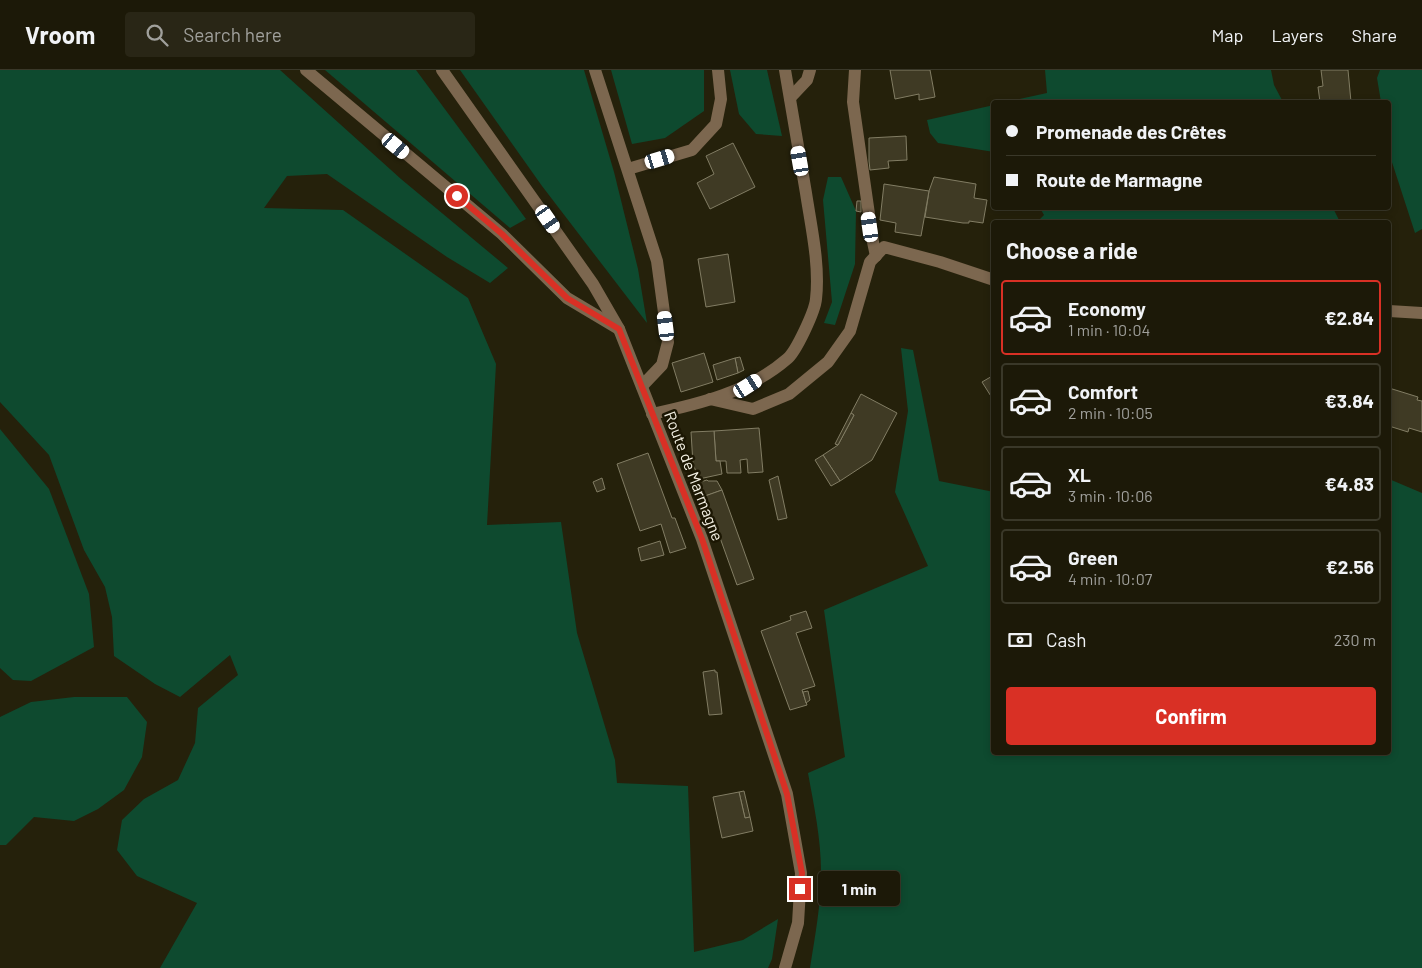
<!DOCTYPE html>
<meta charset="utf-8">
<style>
:root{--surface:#1c1908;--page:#292616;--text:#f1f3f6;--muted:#a0a09c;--line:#3a3829;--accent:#d93025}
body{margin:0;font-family:Barlow,sans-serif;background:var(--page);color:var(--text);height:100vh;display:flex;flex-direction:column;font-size:19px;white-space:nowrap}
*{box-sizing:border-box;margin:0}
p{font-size:16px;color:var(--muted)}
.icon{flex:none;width:28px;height:28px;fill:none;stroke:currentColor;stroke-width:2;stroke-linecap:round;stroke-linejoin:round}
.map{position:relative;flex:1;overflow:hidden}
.drawer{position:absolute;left:991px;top:150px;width:400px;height:535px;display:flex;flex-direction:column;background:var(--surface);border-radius:5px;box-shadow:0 2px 8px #0003,0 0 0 1px var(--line)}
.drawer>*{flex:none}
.guide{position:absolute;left:991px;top:30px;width:400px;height:110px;border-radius:5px;box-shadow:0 2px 8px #0003,0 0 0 1px var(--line);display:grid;align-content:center;height:110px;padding:0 15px;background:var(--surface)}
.end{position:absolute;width:22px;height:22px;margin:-11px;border:6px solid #d93025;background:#fff;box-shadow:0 0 0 2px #fff}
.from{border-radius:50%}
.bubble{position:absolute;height:35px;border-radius:5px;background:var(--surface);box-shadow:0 2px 8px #0003,0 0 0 1px var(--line);font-size:16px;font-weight:700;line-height:35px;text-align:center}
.car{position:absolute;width:15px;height:30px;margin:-15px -8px;border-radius:6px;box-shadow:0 0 4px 1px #0007;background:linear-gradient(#fff 24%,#345 0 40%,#fff 0 76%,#345 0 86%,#fff 0)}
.guide b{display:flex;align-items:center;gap:18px;height:48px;font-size:19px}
.guide b+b{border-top:1px solid var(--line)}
.guide i{width:12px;height:12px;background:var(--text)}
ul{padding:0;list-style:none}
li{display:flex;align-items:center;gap:15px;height:75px;margin:0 10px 8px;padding:0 5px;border:2px solid var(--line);border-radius:5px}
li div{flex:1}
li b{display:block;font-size:19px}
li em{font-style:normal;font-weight:700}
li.current{border-color:var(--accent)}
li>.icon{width:45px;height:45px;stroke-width:1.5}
h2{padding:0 15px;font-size:22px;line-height:60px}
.pay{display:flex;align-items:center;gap:12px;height:55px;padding:0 15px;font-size:19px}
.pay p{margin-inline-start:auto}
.button{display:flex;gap:10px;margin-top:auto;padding:10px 15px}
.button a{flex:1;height:58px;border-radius:5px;background:var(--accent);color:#fff;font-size:20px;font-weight:700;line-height:58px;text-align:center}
header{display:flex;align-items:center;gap:30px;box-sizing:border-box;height:70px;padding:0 25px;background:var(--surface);border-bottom:1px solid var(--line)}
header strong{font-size:24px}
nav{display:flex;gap:28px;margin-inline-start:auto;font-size:18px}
.search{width:350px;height:45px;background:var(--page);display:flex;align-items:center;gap:12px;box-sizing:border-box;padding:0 18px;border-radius:5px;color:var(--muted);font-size:19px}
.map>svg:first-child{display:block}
.green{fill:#0e4a2f}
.building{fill:#3f3a24;stroke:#827d64}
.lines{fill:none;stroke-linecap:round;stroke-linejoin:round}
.service{stroke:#7c674f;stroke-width:12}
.minor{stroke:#7c674f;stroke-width:12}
.tertiary{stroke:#7c674f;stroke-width:12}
.route{stroke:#d93025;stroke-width:6}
.labels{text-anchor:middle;stroke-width:5;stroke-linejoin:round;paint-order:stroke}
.street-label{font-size:16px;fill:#f6f3e6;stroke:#1c1703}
</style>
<header>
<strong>Vroom</strong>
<div class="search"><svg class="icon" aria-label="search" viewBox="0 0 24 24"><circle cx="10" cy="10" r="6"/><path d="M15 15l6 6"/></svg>Search here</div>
<nav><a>Map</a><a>Layers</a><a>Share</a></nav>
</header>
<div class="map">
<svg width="1422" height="898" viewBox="0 0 1422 898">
<rect width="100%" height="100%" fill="#25210b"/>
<g class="green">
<polygon points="0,0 280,0 401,109 508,198 490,213 447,187 327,104 287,106 264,138 343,140 468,228 496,294 487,455 561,452 577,563 615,690 617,713 688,716 694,882 743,870 778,849 772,889 768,898 160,898 197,833 137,806 117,780 122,750 144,729 178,710 195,673 198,638 238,605 230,585 180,627 155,614 114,586 112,547 105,517 84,480 49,385 0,332"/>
<polygon points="325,0 416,0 526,149 510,158"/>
<polygon points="460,0 584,0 614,102 638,199 647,253 542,116"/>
<polygon points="611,0 704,0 704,41 665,68 632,74"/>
<polygon points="730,0 767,0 782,66 756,64 739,44"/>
<polygon points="1045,0 1271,0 1274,15 1283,32 1005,32 1047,23"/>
<polygon points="1380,0 1422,0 1422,159 1415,163 1389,83 1389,32 1381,32 1377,8"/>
<polygon points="994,35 994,82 938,73 930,63 927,50"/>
<polygon points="828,107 841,107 856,141 855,194 835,255 824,253 832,232 823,130"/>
<polygon points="1040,138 1333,138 1340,152 1037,152 1044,145"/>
<path d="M901,278L913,280L939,411L994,422V682H1389V409L1422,423V898H810C815,866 821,835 821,802C821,769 814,736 808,703L845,687L824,540L928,496L895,422L908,341Z"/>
<polygon points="0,359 49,419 89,524 94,577 31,611 13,610 0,598"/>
<polygon points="74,627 127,627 147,652 142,687 124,720 98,739 74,751 34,747 6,775 0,775 0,647 31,632"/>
</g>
<g class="building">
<polygon points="890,0 930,0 935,27 919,30 919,24 895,29"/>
<polygon points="1321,0 1348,0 1351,32 1320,32 1318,17 1323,16"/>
<polygon points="906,66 907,90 888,91 889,98 870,100 869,91 869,68"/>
<polygon points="733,73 755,117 710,139 697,113 714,104 706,86"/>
<polygon points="934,107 976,114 974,128 987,130 983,153 969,151 969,153 963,153 925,147 929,121"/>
<polygon points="884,114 929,121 921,166 895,162 896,153 880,150"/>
<polygon points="857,131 861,131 861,142 856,141"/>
<polygon points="728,184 735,232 706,237 698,189"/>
<polygon points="704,283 713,312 681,322 672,293"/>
<polygon points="740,287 744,300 738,303 735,288"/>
<polygon points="735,288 738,303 717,310 713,295"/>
<polygon points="994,305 994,331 982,312"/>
<polygon points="1389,318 1418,327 1417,330 1422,331 1422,362 1409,358 1408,362 1389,356"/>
<polygon points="861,324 897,343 872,390 840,411 823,385 838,375 854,345 851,343"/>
<polygon points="851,343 854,345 838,375 835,374"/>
<polygon points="759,358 763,402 748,403 747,389 740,390 741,403 727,403 726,391 716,391 714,361"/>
<polygon points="714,361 716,391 720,391 722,404 699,409 693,394 691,362"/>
<polygon points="648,383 672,448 675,448 686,478 670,483 661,454 640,461 617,394"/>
<polygon points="823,385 840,411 831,416 815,390"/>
<polygon points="778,406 787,448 778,450 769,410"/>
<polygon points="602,408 605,419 597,422 593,412"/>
<polygon points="707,410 708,411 717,411 722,420 705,426 700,412"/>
<polygon points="722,420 754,509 737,515 705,426"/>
<polygon points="660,471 664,485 641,491 638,478"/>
<polygon points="806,541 812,558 796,563 815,616 802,620 807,635 790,640 761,561 791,550 790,546"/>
<polygon points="715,600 715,602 717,602 722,644 709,645 703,602"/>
<polygon points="808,621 810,630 806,633 803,622"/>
<polygon points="744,721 750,747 745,748 739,722"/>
<polygon points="739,722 745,748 750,747 753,761 722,768 713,727"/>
</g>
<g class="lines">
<g class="service">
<polyline points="790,28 807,10 810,0"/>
<polyline points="628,99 692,80 716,54 721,29 718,0"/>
</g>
<g class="minor">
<polyline points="306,0 502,164 567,228 619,259"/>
<polyline points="595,0 657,191 668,272 662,295 642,316"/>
<polyline points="855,0 853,32 873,172 876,186"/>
<polyline points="1389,241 1422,243"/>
<polyline points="710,329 753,339 789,324 828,292 850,261 870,192 884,177 940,192 994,210"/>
<path d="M652,344C699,334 749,322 787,289C796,282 815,241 816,229C820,195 811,156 806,123C799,82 792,41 785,0"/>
</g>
<polyline class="tertiary" points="442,0 593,214 619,259 702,469 787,724 801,803 798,853 785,898"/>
</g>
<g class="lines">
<polyline class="route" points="457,126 502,164 567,228 619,259 702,469 787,724 802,803 800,819"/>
</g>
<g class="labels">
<g class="street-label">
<text transform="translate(694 406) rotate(69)" y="6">Route de Marmagne</text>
</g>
</g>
</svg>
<i class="end from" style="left:457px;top:126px"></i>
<i class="end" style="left:800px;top:819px"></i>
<div class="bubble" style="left:818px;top:801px;width:82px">1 min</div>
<i class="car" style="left:396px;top:76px;rotate:130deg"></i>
<i class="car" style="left:660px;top:89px;rotate:73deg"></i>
<i class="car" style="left:800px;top:91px;rotate:350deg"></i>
<i class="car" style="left:548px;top:149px;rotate:145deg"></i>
<i class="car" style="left:870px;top:157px;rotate:352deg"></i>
<i class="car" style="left:666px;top:256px;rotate:353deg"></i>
<i class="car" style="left:748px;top:316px;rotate:58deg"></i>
<div class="guide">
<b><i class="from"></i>Promenade des Crêtes</b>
<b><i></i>Route de Marmagne</b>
</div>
<section class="drawer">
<h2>Choose a ride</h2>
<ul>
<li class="current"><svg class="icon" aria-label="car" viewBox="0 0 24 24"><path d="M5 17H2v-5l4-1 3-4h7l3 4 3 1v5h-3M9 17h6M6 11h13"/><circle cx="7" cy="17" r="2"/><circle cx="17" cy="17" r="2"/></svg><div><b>Economy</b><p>1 min · 10:04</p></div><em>€2.84</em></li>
<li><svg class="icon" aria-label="car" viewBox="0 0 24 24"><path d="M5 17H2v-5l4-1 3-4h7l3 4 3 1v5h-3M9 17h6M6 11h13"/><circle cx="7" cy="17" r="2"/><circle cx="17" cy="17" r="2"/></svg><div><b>Comfort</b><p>2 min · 10:05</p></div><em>€3.84</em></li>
<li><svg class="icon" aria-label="car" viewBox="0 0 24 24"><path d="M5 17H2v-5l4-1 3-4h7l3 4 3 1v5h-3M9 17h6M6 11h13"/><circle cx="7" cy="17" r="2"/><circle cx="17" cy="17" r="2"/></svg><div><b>XL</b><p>3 min · 10:06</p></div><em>€4.83</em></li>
<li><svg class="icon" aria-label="car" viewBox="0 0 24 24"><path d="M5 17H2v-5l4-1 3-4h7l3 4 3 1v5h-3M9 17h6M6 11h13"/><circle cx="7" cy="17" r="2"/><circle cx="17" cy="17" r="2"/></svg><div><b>Green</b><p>4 min · 10:07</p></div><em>€2.56</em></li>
</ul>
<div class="pay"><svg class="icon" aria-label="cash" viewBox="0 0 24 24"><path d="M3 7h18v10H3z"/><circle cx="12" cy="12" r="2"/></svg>Cash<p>230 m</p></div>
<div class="button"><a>Confirm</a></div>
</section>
</div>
